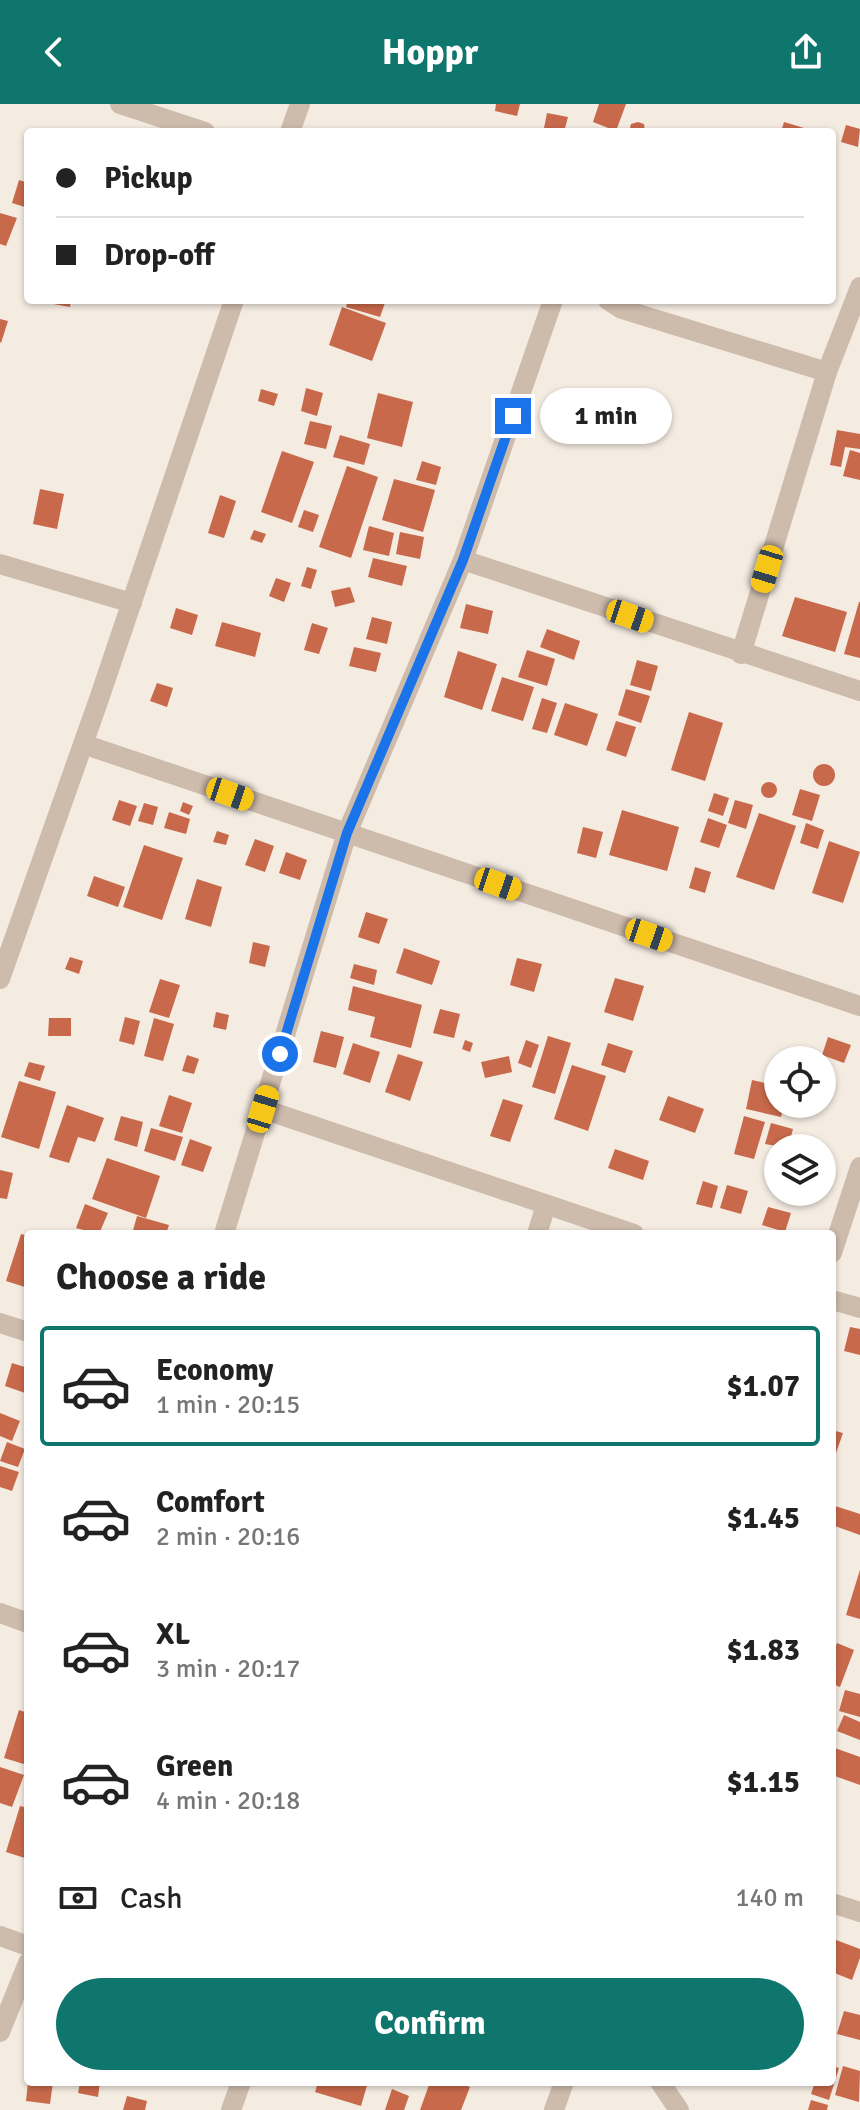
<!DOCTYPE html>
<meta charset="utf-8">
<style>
:root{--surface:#fff;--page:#f6f6f6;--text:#222;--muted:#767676;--line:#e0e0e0;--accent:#0f766e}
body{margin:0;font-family:Signika,sans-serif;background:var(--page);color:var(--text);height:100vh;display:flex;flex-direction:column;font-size:30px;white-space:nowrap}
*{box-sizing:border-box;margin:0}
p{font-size:26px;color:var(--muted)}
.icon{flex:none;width:44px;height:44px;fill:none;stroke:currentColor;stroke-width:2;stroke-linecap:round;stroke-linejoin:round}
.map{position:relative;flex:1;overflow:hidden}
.drawer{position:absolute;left:24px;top:1126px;width:812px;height:856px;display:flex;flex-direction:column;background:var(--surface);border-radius:8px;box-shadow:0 2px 6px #0004}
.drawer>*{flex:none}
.top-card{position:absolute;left:24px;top:24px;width:812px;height:176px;border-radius:8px;box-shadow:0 2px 6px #0004;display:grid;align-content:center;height:176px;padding:0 32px;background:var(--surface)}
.tools{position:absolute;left:764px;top:942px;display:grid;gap:16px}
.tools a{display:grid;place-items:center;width:72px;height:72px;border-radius:50%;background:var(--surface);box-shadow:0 2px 6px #0004;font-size:40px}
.end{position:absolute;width:36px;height:36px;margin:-18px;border:10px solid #1a73e8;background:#fff;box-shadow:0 0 0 4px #fff}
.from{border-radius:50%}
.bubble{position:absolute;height:56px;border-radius:28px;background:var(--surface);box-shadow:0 2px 6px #0004;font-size:26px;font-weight:700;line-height:56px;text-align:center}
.car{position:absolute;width:24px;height:48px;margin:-24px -12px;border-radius:10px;box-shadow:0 0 6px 2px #0007;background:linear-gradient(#f5c518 24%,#345 0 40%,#f5c518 0 76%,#345 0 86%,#f5c518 0)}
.top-card b{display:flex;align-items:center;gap:28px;height:76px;font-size:30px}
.top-card b+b{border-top:2px solid var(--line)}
.top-card i{width:20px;height:20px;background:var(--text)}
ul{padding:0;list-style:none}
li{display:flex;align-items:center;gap:24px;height:120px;margin:0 16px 12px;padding:0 16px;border:4px solid transparent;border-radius:8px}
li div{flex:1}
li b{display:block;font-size:30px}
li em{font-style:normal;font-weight:700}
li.on{border-color:var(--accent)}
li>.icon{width:72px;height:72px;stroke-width:1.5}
h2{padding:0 32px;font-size:36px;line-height:96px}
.pay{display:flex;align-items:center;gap:20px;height:88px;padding:0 32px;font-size:30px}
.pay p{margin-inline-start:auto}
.button{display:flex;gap:16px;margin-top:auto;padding:16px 32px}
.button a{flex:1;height:92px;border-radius:48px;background:var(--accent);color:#fff;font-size:32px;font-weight:700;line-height:92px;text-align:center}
header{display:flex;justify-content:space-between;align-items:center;height:104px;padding:0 32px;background:var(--accent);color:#fff;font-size:36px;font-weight:700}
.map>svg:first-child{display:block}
.building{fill:#c8694b}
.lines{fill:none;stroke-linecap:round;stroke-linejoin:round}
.minor{stroke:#cdbbac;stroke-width:20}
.route{stroke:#1a73e8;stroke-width:10}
</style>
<header><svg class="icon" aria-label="back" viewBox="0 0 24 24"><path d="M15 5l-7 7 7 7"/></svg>Hoppr<svg class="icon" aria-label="share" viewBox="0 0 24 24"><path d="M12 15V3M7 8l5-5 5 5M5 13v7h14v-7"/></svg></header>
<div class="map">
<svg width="860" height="2006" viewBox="0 0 860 2006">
<rect width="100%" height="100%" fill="#f4ebe1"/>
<g class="building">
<polygon points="496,0 520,0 517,12 495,7"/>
<polygon points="599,0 626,0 616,27 593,18"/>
<polygon points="547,9 568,13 564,28 544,24"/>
<polygon points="638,18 644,20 645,28 629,28 631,20"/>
<polygon points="784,18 814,27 814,28 781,28"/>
<polygon points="846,21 860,25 858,43 841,38"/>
<polygon points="19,76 28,79 28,104 12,99"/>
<polygon points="0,109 17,114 6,142 0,140"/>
<polygon points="49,196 71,196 70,203 48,199"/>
<polygon points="348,196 386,196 380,213 346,203"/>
<polygon points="342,203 386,219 372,257 329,241"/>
<polygon points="0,215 8,217 1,239 0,238"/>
<polygon points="306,284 323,289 317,312 301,307"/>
<polygon points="261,285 278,290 274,302 258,297"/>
<polygon points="378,289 413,298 402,343 367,334"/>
<polygon points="310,317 332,322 326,345 304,340"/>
<polygon points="837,326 860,330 860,345 845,343 841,363 830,361"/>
<polygon points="340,331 370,340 364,361 333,353"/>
<polygon points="850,346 860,349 860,376 843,372"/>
<polygon points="282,347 314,358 292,419 261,408"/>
<polygon points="422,357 441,363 436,381 416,376"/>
<polygon points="347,362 378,373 351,454 319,443"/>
<polygon points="394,375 435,386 423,428 382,416"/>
<polygon points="40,385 64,390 57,425 33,420"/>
<polygon points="220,391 236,397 224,434 208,429"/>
<polygon points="304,406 319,411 313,428 298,423"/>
<polygon points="369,422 394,429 389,452 363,446"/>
<polygon points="254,426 266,430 262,439 250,435"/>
<polygon points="400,428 424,433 420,455 396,450"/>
<polygon points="373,454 407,462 402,482 368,473"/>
<polygon points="307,463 317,466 311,485 301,482"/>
<polygon points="276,474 291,479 284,498 269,492"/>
<polygon points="350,483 355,498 335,503 331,487"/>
<polygon points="795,493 847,508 835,548 782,532"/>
<polygon points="859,498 860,498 860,554 844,550"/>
<polygon points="466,500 493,507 488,530 460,524"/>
<polygon points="176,504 198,511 192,531 170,524"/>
<polygon points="372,513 392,518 387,540 366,535"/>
<polygon points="222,518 261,529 255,553 215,542"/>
<polygon points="312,519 328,524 319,550 304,546"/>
<polygon points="547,525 580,537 574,556 540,543"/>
<polygon points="354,543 381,549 376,568 349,562"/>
<polygon points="527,546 555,555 547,582 518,573"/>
<polygon points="458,547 497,560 482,606 444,593"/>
<polygon points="637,556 658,562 651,587 630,581"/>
<polygon points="502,573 534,583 523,617 491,607"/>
<polygon points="157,579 173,584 167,603 150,597"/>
<polygon points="626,585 650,592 641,619 618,611"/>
<polygon points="542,594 557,599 547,629 532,625"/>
<polygon points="565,599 598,610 587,642 554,631"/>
<polygon points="689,608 723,619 705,677 671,666"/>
<polygon points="616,617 636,623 626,653 606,646"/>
<circle cx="824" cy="671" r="11"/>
<circle cx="769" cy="686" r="8"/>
<polygon points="800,685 820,691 812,717 792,711"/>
<polygon points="714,689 729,694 723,712 708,707"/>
<polygon points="119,696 137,702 130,722 112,716"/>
<polygon points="735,696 753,701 746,725 728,719"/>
<polygon points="183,698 193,702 189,711 180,707"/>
<polygon points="144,699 158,703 153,721 138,717"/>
<polygon points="622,706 679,723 667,767 609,751"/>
<polygon points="169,708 190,715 186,730 164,724"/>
<polygon points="759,709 796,722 774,786 736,773"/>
<polygon points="708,714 727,721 719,744 700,738"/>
<polygon points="806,719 824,726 818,745 800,739"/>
<polygon points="583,723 603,728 596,754 577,749"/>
<polygon points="217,727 229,731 226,741 213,738"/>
<polygon points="255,735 274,742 265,768 245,761"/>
<polygon points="829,737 860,748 843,799 812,789"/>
<polygon points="144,741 183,754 162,816 123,803"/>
<polygon points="286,748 307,756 300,776 279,769"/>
<polygon points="695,763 711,768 705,789 689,784"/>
<polygon points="94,772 125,783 118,803 87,792"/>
<polygon points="197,775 222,783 211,823 185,815"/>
<polygon points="366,808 388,815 379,840 358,833"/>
<polygon points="253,838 270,842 265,863 249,859"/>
<polygon points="404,844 440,857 432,881 396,869"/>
<polygon points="70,853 83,857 79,870 65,865"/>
<polygon points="517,854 542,860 534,888 510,881"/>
<polygon points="354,860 377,866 374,881 350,874"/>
<polygon points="615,874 644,882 633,917 604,908"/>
<polygon points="160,875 180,881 169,914 149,908"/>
<polygon points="353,882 422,901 411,944 370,933 375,913 348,906"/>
<polygon points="440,905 460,910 454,934 433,929"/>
<polygon points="216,908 229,911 226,926 213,923"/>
<polygon points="125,913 140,917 134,941 119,937"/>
<polygon points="49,914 71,914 71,932 48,932"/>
<polygon points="154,914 174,920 163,957 144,952"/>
<polygon points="321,927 344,933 336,964 313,958"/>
<polygon points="548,932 571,939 555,990 532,983"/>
<polygon points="828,933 851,941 844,959 822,951"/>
<polygon points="465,936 473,939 470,948 462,945"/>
<polygon points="526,936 539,941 531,964 518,959"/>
<polygon points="353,939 380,948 370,979 343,970"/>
<polygon points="608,939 633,947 625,969 601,961"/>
<polygon points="398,950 423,958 410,997 385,988"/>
<polygon points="187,951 199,955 194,970 182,967"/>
<polygon points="509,952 512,968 485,974 481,958"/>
<polygon points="29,958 45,962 40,977 24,972"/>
<polygon points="572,961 606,972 588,1027 554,1015"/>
<polygon points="752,976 778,982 778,1000 784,1000 781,1013 746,1005"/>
<polygon points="19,977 56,988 39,1045 1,1033"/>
<polygon points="169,991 192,999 182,1029 159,1022"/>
<polygon points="668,992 704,1005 695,1029 659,1016"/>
<polygon points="503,995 523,1001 510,1038 490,1032"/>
<polygon points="67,1001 104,1014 95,1038 78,1033 69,1059 49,1053"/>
<polygon points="121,1012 143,1018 137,1043 114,1036"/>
<polygon points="744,1012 765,1018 754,1055 734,1050"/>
<polygon points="771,1019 793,1025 788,1044 765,1040"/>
<polygon points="151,1024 183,1033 175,1057 144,1047"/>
<polygon points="190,1035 212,1043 203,1068 181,1061"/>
<polygon points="615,1045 649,1057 643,1076 608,1064"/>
<polygon points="107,1054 160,1072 146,1114 92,1095"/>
<polygon points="0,1066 13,1069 7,1095 0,1094"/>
<polygon points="703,1077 718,1082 712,1104 696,1100"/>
<polygon points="727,1081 748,1087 741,1110 720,1104"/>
<polygon points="85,1100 108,1109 99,1130 76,1124"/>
<polygon points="768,1103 791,1109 785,1128 762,1121"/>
<polygon points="137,1112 169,1121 166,1130 132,1130"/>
<polygon points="21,1130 28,1132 28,1184 6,1177"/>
<polygon points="850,1223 860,1225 860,1251 844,1247"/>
<polygon points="12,1259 28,1264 28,1290 5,1282"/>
<polygon points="0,1309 20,1317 12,1337 0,1332"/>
<polygon points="832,1326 843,1329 836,1349 832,1347"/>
<polygon points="7,1338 25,1345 18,1363 0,1357"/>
<polygon points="0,1362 19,1368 12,1387 0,1383"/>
<polygon points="832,1401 860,1410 860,1431 832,1421"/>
<polygon points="860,1466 860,1515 846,1511"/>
<polygon points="837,1539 854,1546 840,1583 832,1580 832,1552"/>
<polygon points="845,1586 860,1590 860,1613 839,1607"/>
<polygon points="19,1606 28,1609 27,1661 4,1654"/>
<polygon points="844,1611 860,1618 860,1636 837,1627"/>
<polygon points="832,1643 860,1653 860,1681 832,1671"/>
<polygon points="0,1663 24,1671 12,1703 0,1699"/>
<polygon points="20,1702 28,1704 28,1755 6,1748"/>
<polygon points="836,1836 860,1845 860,1854 852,1876 832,1868 832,1848"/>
<polygon points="844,1907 860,1911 860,1936 837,1930"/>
<polygon points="832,1962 839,1964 829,1996 811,1990 815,1978 832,1978"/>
<polygon points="843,1962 860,1967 859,1998 835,1991"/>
<polygon points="28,1978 53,1978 50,2000 26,1997"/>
<polygon points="80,1978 100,1978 98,1993 78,1989"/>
<polygon points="318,1978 368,1978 361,2002 315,1988"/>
<polygon points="430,1978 457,1978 470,1983 461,2006 420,2006"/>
<polygon points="392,1985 409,1992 404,2006 385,2006"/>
<polygon points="127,1992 147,1997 145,2006 123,2006"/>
<polygon points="811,1996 828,2001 827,2006 808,2006"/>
</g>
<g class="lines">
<g class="minor">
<polyline points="120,0 205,28"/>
<polyline points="290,28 300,0"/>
<polyline points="608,196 622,205 827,268"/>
<polyline points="463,456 860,587"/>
<polyline points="0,460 132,499"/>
<polyline points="741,550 827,268 860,183"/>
<polyline points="83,640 860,902"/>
<polyline points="0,875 99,595 234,196"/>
<polyline points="263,1005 634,1130"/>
<polyline points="224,1130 347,729 463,456 553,196"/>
<polyline points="537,1130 546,1101"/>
<polyline points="832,1149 860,1063"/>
<polyline points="832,1196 860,1204"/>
<polyline points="0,1219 28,1228"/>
<polyline points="0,1509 28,1519"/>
<polyline points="832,1799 860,1808"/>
<polyline points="0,1832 28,1842"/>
<polyline points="0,1928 28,1859"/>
<polyline points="660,1978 679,2006"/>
<polyline points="231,2006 241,1978"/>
<polyline points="554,2006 564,1978"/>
</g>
</g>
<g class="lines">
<polyline class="route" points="280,950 347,729 463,456 513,312"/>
</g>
</svg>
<div class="tools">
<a><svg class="icon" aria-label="locate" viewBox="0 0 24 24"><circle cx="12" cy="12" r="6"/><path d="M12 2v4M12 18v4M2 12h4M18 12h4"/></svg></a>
<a><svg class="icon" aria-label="layers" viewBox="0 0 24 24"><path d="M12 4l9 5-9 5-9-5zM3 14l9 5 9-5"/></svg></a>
</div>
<i class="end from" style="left:280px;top:950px"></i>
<i class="end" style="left:513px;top:312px"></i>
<div class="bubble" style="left:540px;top:284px;width:132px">1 min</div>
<i class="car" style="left:767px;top:465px;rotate:197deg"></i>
<i class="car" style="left:630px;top:512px;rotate:109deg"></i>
<i class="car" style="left:230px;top:690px;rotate:109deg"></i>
<i class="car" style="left:498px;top:780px;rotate:109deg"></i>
<i class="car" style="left:649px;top:831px;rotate:109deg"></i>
<i class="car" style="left:263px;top:1005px;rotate:17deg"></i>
<div class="top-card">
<b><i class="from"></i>Pickup</b>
<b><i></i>Drop-off</b>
</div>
<section class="drawer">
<h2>Choose a ride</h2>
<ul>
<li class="on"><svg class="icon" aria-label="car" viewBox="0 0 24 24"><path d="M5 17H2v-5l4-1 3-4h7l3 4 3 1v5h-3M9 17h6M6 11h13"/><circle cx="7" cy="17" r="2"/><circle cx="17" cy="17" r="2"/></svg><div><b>Economy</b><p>1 min · 20:15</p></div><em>$1.07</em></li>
<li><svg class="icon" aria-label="car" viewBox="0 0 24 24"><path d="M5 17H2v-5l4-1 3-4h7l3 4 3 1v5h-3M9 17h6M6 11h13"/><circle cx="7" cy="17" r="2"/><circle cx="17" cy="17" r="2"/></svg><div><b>Comfort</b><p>2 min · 20:16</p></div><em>$1.45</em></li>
<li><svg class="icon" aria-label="car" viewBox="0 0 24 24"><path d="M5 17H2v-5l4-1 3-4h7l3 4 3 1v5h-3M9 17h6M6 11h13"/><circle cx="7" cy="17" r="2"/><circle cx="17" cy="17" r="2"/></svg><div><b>XL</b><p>3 min · 20:17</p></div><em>$1.83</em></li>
<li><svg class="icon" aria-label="car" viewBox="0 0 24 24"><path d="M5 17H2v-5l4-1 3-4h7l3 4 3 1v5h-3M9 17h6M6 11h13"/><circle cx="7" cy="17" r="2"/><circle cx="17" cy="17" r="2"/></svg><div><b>Green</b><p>4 min · 20:18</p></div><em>$1.15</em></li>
</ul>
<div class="pay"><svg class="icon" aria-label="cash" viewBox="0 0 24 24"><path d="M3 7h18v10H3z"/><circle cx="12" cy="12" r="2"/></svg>Cash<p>140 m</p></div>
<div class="button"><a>Confirm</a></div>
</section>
</div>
